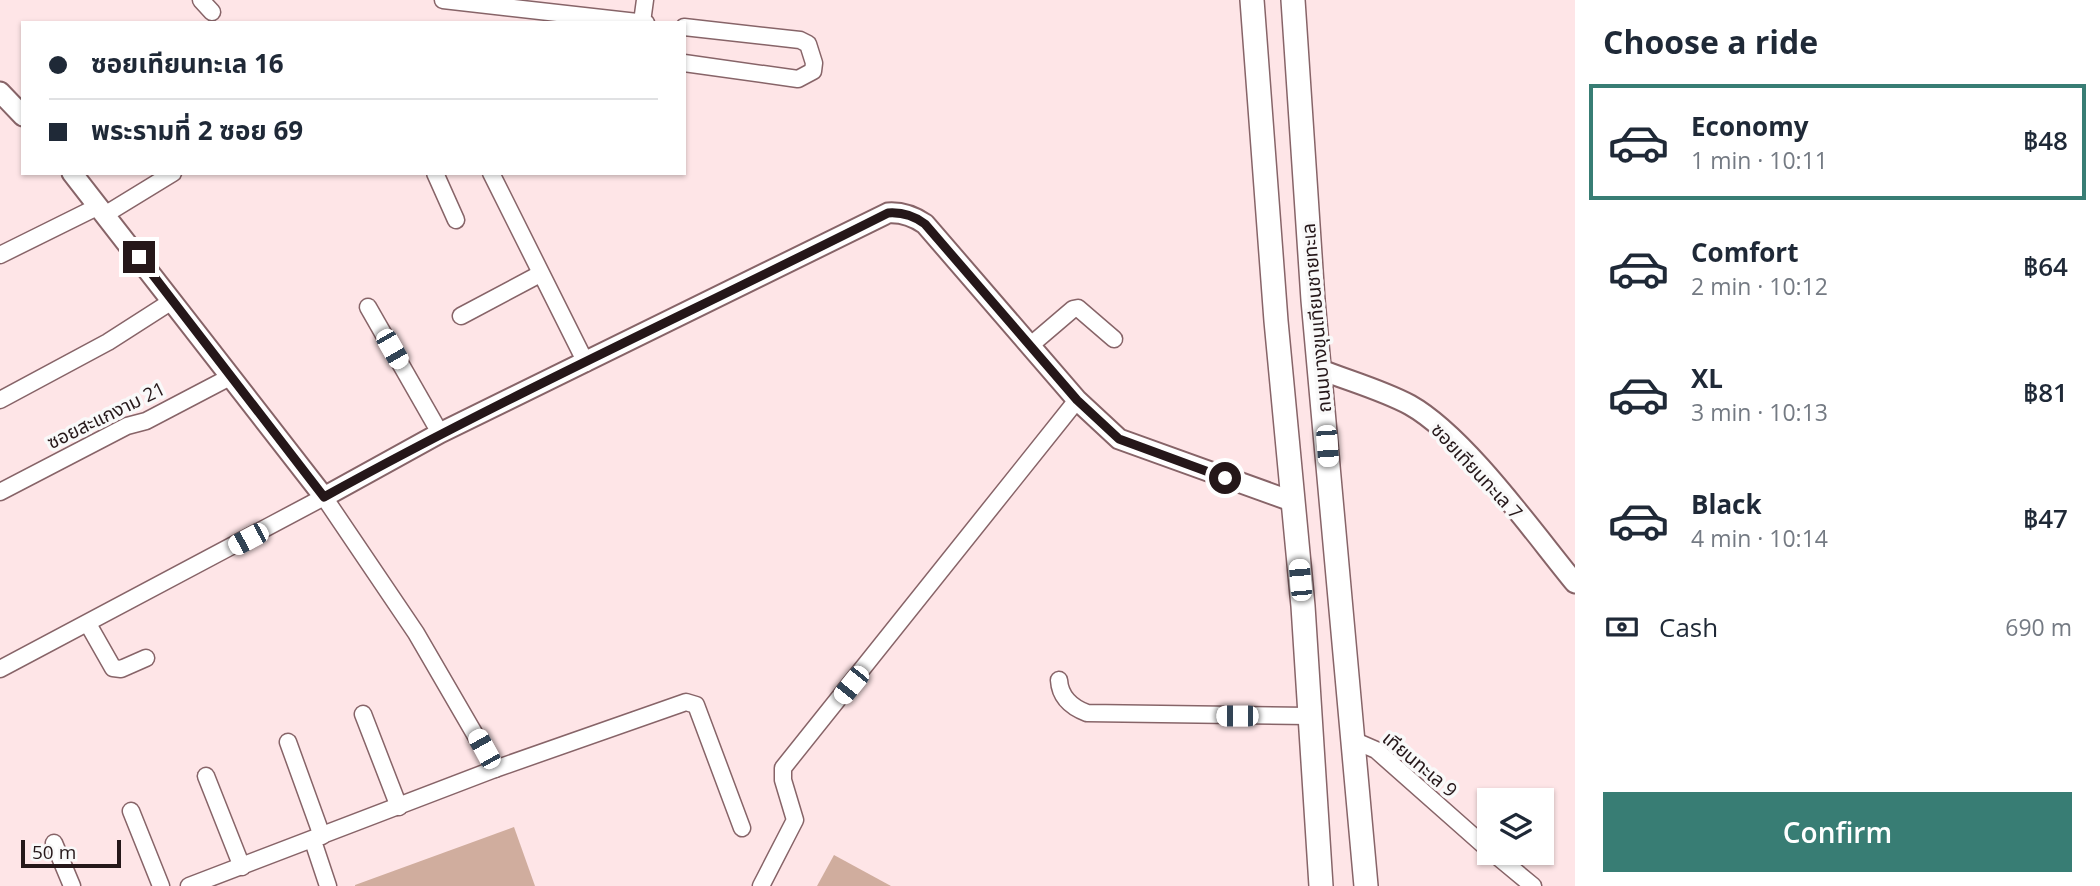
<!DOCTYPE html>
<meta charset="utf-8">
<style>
:root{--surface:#fff;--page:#f6f6f7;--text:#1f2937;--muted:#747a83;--line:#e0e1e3;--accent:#387d74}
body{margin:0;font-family:"Open Sans","Noto Sans Thai",sans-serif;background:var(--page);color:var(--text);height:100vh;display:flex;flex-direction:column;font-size:26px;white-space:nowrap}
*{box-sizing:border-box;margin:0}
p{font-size:23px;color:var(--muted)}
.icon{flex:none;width:38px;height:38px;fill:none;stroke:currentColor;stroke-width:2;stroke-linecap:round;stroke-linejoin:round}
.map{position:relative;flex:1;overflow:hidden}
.details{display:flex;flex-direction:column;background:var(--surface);width:525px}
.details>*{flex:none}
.top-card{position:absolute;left:21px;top:21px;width:665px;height:154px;border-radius:0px;box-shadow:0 2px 5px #0004;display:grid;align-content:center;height:154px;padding:0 28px;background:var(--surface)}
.buttons{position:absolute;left:1477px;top:788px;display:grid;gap:14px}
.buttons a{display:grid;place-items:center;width:77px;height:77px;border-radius:0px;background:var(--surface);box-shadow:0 2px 5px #0004;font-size:35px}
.scale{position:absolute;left:21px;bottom:18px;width:100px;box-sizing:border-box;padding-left:7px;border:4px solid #251719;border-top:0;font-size:19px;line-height:24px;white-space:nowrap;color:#251719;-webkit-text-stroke:5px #f9f9f9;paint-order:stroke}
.end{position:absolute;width:32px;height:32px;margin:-16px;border:9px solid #251719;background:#fff;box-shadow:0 0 0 4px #fff}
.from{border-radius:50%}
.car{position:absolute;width:21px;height:42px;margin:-21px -10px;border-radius:9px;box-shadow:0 0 5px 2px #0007;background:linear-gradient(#fff 24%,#345 0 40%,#fff 0 76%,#345 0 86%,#fff 0)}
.top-card b{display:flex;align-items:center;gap:24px;height:66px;font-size:26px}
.top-card b+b{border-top:2px solid var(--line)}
.top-card i{width:18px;height:18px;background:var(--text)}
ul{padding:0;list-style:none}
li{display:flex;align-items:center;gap:21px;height:116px;margin:0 14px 10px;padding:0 14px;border:4px solid transparent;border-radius:0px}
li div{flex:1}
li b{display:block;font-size:26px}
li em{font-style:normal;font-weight:600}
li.current{border-color:var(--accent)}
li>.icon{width:63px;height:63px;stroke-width:1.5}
h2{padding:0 28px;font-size:32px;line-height:84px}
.pay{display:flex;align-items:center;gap:18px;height:77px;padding:0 28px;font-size:26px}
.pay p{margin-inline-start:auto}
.action{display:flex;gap:14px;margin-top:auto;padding:14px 28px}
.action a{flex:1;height:80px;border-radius:0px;background:var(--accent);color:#fff;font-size:28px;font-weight:600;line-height:80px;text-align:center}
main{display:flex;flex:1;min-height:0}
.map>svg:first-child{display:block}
.building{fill:#d0ad9e}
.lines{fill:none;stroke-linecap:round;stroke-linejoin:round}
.minor-casing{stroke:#876468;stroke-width:19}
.tertiary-casing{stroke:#876468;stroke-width:23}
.secondary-casing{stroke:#876468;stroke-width:26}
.minor{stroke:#fff;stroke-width:16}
.tertiary{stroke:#fff;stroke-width:19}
.secondary{stroke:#fff;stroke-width:23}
.route{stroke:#251719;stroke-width:9}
.labels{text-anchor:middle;stroke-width:7;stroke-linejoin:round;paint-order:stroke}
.street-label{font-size:19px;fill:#251719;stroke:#f9f9f9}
</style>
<main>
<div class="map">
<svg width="1575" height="886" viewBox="0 0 1575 886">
<rect width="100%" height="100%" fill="#fee5e7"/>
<g class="building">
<polygon points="514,827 535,886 355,886 355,885"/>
<polygon points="834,855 891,886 817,886"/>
</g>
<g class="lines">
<defs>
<g id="minor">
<polyline points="201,0 212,12"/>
<polyline points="443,0 646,23"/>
<polyline points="642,22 645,0"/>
<polyline points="684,27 800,40 808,44 814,63 813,71 798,79 684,63"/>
<polyline points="435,173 456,220"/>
<polyline points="491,173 586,363"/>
<polyline points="106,214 173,173"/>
<polyline points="0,255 99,206"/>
<polyline points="368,307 440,433"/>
<polyline points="461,316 540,274"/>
<polyline points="1032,344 1073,309 1078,308 1114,339"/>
<polyline points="0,400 108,342 172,301"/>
<polyline points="0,492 127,426 146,421 230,377"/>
<polyline points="88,624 113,668 121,669 146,658"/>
<polyline points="0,669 324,497 416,633 495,769"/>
<path d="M1059,680C1060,697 1071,707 1087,713L1309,716"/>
<polyline points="363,714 399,807"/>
<polyline points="1353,740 1376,750 1489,850"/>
<polyline points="288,742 322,836"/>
<polyline points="206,776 242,867"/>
<polyline points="131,811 161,886"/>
<polyline points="313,841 328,886"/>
<polyline points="54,843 72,886"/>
<polyline points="1492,852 1533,886"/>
<polyline points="189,886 495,769 686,702 696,705 742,828"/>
<polyline points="761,886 795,820 783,780 783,768 1077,400"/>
</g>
<g id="tertiary">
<polyline points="0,92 23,116"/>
<path d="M72,173L324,497L440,433L888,213C902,212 913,216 925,224L1077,400L1119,439L1294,502"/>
<path d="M1319,369C1349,381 1382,390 1410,405C1465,436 1533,532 1575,583"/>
</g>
<g id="secondary">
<polyline points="1252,0 1276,321 1303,606 1321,886"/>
<polyline points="1293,0 1313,300 1366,886"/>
</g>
</defs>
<use href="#minor" class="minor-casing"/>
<use href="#tertiary" class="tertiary-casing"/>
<use href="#secondary" class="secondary-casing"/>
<use href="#minor" class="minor"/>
<use href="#tertiary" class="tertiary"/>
<use href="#secondary" class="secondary"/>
</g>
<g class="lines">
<path class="route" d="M139,257L324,497C508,395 700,308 888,213C902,212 913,215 925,224L1077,400L1119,439L1225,478"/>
</g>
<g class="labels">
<g class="street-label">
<text transform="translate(1316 318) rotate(-95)" y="7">ถนนบางขุนเทียนชายทะเล</text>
<text transform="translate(106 415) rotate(-26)" y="7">ซอยสะแกงาม 21</text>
<text transform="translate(1477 471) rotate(47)" y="7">ซอยเทียนทะเล 7</text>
<text transform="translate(1420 764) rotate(40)" y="7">เทียนทะเล 9</text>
</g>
</g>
</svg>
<div class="buttons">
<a><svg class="icon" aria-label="layers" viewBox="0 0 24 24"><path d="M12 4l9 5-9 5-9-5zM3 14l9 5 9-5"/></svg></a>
</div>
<div class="scale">50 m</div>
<i class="end from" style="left:1225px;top:478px"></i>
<i class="end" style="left:139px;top:257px"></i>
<i class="car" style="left:392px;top:349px;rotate:150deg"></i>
<i class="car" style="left:1327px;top:446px;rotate:176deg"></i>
<i class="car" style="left:248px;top:539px;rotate:242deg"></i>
<i class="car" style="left:1300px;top:580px;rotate:355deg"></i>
<i class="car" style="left:851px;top:685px;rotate:219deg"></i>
<i class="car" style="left:1237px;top:716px;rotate:270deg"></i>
<i class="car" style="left:484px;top:749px;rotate:331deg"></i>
<div class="top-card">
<b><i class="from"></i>ซอยเทียนทะเล 16</b>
<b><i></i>พระรามที่ 2 ซอย 69</b>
</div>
</div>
<section class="details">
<h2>Choose a ride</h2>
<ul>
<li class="current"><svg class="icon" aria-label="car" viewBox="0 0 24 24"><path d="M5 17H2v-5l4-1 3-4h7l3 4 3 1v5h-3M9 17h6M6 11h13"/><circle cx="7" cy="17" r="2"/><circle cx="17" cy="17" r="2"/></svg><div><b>Economy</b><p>1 min · 10:11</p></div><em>฿48</em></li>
<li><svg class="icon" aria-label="car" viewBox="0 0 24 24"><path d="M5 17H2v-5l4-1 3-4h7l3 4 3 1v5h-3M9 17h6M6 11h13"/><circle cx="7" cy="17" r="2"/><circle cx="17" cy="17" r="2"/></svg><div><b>Comfort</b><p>2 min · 10:12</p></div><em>฿64</em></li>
<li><svg class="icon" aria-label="car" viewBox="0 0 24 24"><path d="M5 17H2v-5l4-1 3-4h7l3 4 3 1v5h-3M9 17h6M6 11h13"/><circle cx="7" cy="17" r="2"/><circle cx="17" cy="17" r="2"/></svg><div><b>XL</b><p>3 min · 10:13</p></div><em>฿81</em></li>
<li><svg class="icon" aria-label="car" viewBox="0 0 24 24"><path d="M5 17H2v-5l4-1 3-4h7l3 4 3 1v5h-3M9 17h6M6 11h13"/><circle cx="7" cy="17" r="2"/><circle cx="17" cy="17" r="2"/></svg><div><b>Black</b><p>4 min · 10:14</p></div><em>฿47</em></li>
</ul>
<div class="pay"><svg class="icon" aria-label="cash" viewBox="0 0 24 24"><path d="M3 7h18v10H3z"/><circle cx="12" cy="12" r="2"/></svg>Cash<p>690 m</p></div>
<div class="action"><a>Confirm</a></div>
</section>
</main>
